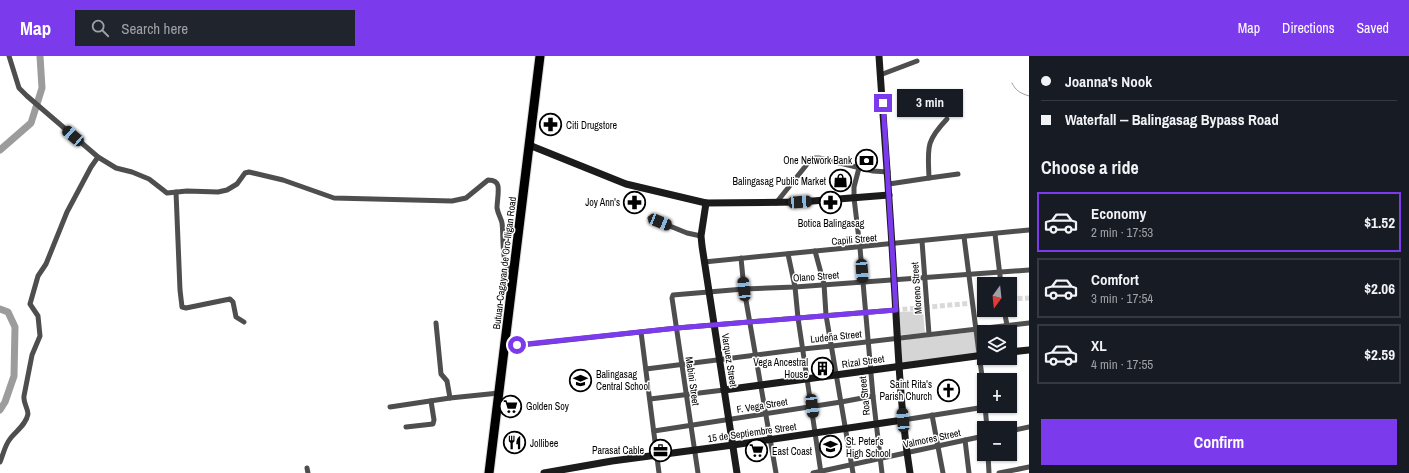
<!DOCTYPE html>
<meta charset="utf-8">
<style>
:root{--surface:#171b24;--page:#20242c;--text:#f1f3f6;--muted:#9ea1a6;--line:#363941;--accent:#7c3aed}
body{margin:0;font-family:"Archivo Narrow",sans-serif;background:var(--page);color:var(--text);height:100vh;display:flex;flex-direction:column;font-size:15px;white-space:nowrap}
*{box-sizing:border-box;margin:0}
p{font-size:13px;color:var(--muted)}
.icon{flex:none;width:22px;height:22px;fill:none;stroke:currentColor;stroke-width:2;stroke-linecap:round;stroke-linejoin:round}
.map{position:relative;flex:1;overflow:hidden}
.drawer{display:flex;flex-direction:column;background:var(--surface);width:380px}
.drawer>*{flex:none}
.top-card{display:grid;align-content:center;height:88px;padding:0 12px;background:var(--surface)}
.needle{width:26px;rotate:195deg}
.fabs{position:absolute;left:977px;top:221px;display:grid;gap:8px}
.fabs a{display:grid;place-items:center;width:40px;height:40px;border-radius:0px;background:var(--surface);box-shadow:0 1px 3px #0004;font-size:20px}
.end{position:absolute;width:18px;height:18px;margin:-9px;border:5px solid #7c3aed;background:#fff;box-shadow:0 0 0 2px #fff}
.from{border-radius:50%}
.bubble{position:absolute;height:28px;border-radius:0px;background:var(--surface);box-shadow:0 1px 3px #0004;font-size:13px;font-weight:700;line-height:28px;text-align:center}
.car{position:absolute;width:12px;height:24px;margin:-12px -6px;border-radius:5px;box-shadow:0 0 3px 1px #0007;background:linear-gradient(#222 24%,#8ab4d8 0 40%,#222 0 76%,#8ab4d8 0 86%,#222 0)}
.top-card b{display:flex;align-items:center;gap:14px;height:38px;font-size:15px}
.top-card b+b{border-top:1px solid var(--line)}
.top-card i{width:10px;height:10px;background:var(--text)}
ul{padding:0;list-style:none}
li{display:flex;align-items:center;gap:12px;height:60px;margin:0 8px 6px;padding:0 4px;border:2px solid var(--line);border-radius:0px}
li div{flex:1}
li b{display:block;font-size:15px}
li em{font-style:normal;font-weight:700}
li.active{border-color:var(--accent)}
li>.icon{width:36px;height:36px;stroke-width:1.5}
h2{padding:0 12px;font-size:18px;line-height:48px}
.action{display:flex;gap:8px;margin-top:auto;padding:8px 12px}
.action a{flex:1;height:46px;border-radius:0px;background:var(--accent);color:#fff;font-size:16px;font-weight:700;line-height:46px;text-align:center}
header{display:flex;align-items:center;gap:24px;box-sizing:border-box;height:56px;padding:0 20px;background:var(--accent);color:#fff}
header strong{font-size:19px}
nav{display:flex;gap:22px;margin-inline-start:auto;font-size:14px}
.search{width:280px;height:36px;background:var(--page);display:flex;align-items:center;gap:10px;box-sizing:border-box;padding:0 14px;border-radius:0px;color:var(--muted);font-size:15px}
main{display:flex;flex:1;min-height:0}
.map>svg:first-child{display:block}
.green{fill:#d5d5d5}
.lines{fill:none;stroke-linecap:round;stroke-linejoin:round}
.stream{stroke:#9c9c9c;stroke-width:1}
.river{stroke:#9c9c9c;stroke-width:7}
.street-tunnel{stroke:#d9d9d9;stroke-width:5;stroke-dasharray:5 2.5;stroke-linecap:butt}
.highway-casing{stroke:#dbdbdb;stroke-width:11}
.street{stroke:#4e4e4e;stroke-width:5}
.secondary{stroke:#1b1b1b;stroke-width:7}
.highway{stroke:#000;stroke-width:9}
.route{stroke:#7c3aed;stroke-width:5}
.labels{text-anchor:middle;stroke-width:3;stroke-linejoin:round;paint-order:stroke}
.poi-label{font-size:10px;fill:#000;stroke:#fff;text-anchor:start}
.street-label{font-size:10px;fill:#000;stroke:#fff}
</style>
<header>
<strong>Map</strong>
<div class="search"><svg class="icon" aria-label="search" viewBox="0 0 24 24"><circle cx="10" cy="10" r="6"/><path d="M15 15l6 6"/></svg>Search here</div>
<nav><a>Map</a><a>Directions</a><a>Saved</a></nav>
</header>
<main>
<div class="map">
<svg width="1029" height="417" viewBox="0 0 1029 417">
<rect width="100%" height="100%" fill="#fff"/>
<g class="green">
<polygon points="923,255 925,277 900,279 898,256"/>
<polygon points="974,276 977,298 902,307 901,284"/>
</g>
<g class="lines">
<path class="stream" d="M1012,27C1016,35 1020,37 1029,40"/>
<g class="river">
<polyline points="0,94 31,67 42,32 40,0"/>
<polyline points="0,253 8,256 15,271 14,320 5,346 0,354"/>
</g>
<g class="street-tunnel">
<polyline points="1010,243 1029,242"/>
<polyline points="895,254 984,246"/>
</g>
<defs>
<polyline id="highway" points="489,417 540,0"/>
</defs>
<use href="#highway" class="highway-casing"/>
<g class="street">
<path d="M9,0L19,32L27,40L98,101L116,112L132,116L149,123L167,137L187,135L218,136L227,134L237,128L245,117L249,116L283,124L334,142L452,145L466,142L488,124C493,124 497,125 498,130C499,138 497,145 497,152C498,158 501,162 502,167C504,180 500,212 514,217"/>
<polyline points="880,19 917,5"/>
<polyline points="859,112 854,131 854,142 860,192 873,340 882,417"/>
<polyline points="929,122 958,118"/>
<path d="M889,128L929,122C928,92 925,86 947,63"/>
<polyline points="176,136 180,234 182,251 186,252 230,243 233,246 236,261 244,266"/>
<polyline points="776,147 812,102 819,102 873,115 888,116"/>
<polyline points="650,162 687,177 701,180"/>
<polyline points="995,178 1001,228"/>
<polyline points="964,181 984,336"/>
<polyline points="922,185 929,278"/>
<polyline points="815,195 824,228 826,259 853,417"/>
<polyline points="788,198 795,231 798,262 821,417"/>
<polyline points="741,202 744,233 776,417"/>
<polyline points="704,206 1029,174"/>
<polyline points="1004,254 1007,269"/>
<polyline points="436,267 441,318 447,325 450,342"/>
<polyline points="641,276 659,417"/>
<polyline points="504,291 677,272 895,254"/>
<polyline points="646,313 803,293 832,290 1029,267"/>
<polyline points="650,343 724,334"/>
<polyline points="985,350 987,372"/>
<polyline points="390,351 450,342 499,337"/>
<polyline points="932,359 943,417"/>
<polyline points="903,364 985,351"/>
<polyline points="406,371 433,368 434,364 431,345"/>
<polyline points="654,375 841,346 873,340"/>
<polyline points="1010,375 1029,371"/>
<polyline points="965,384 969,417"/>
<polyline points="988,398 989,417"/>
<path d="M0,406C3,399 5,389 10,383C16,375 26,369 28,358C28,352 23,347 24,340L32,299L40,280L38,260L30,248L38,220L46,208L67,156L91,111L98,101"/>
<polyline points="307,412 308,417"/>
<polyline points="698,417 672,242 673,239 744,233 795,231 1029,214"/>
<polyline points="813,417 984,380"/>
<polyline points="999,417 1029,411"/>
</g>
<g class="secondary">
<path d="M879,0C884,75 890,149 894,224C898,289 900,353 910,417"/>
<polyline points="529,89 626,128 706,147 800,146 889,139"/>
<polyline points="706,147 701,180 702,190 737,417"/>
<polyline points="1010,296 1029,294"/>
<polyline points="724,334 984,299"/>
<polyline points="544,417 612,405 733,389 903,364"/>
</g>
<use href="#highway" class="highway"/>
</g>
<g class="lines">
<polyline class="route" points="517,289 677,272 896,254 883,47"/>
</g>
<defs>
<symbol id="pharmacy-ring" viewBox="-11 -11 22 22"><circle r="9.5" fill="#fff" stroke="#000" stroke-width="1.5"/><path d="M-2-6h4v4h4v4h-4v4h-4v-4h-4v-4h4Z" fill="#000"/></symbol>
<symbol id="bank-ring" viewBox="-11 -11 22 22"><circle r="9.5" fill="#fff" stroke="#000" stroke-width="1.5"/><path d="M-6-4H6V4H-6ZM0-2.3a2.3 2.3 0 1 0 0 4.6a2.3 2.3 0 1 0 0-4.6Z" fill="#000"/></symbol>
<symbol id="shop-ring" viewBox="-11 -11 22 22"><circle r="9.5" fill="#fff" stroke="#000" stroke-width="1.5"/><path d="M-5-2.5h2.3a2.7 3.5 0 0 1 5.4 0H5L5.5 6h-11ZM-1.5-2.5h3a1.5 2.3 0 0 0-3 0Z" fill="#000"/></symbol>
<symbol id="building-ring" viewBox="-11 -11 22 22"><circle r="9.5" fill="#fff" stroke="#000" stroke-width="1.5"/><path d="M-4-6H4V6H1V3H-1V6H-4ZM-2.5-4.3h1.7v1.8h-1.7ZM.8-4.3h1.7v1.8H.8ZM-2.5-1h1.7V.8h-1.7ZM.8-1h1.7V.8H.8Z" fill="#000"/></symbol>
<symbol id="school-ring" viewBox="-11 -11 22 22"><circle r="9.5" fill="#fff" stroke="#000" stroke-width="1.5"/><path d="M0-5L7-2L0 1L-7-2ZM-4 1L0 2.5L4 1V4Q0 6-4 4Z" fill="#000"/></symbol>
<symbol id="church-ring" viewBox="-11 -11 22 22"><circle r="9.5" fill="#fff" stroke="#000" stroke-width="1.5"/><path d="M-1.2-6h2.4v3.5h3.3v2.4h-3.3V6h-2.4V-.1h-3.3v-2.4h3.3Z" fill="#000"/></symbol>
<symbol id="supermarket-ring" viewBox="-11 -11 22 22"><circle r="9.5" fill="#fff" stroke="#000" stroke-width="1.5"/><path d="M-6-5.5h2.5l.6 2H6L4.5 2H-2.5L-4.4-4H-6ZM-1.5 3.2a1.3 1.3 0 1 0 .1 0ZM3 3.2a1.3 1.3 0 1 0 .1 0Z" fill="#000"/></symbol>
<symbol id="restaurant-ring" viewBox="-11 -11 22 22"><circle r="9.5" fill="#fff" stroke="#000" stroke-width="1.5"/><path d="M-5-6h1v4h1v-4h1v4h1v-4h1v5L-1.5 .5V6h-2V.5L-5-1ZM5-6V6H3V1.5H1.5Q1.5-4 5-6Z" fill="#000"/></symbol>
<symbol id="office-ring" viewBox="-11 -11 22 22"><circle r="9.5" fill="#fff" stroke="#000" stroke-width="1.5"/><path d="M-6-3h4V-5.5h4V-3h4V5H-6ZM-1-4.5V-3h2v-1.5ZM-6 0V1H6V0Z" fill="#000"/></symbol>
</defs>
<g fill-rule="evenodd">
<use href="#pharmacy-ring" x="538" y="56" width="25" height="25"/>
<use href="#bank-ring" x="854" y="92" width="25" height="25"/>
<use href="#shop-ring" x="828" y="112" width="25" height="25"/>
<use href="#pharmacy-ring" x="622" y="134" width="25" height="25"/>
<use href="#pharmacy-ring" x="818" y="134" width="25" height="25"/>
<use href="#building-ring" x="810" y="300" width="25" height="25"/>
<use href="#school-ring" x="568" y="312" width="25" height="25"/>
<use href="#church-ring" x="936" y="322" width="25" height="25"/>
<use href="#supermarket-ring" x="498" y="338" width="25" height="25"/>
<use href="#restaurant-ring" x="502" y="374" width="25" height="25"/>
<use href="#school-ring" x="818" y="378" width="25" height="25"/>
<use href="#office-ring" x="648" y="382" width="25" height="25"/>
<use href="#supermarket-ring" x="744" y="382" width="25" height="25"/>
</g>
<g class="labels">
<g class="poi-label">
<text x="566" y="73">Citi Drugstore</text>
<text x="852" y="108" text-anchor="end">One Network Bank</text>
<text x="826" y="129" text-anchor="end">Balingasag Public Market</text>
<text x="620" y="150" text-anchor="end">Joy Ann's</text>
<text x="831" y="171" text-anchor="middle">Botica Balingasag</text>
<text x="808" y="310" text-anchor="end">Vega Ancestral<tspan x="808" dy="12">House</tspan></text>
<text x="596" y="322">Balingasag<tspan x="596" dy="12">Central School</tspan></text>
<text x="932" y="332" text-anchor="end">Saint Rita's<tspan x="932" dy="12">Parish Church</tspan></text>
<text x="526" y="354">Golden Soy</text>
<text x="846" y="389">St. Peter's<tspan x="846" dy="12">High School</tspan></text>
<text x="530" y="391">Jollibee</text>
<text x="644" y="398" text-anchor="end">Parasat Cable</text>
<text x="772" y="399">East Coast</text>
</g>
<g class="street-label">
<text transform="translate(854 183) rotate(-5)" y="4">Capili Street</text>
<text transform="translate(504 207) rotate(-83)" y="4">Butuan-Cagayan de Oro-Iligan Road</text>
<text transform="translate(816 220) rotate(-4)" y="4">Olano Street</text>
<text transform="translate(916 232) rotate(-94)" y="4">Moreno Street</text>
<text transform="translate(836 280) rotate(-6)" y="4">Ludeña Street</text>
<text transform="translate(730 304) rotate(81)" y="4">Varquez Street</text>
<text transform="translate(863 305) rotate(-8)" y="4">Rizal Street</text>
<text transform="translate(693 325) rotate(82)" y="4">Mabini Street</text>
<text transform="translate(864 340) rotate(-96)" y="4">Roa Street</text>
<text transform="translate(762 349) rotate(-9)" y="4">F. Vega Street</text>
<text transform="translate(752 376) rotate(-8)" y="4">15 de Septiembre Street</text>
<text transform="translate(932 382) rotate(-12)" y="4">Valmores Street</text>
</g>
</g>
</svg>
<div class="fabs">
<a><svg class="needle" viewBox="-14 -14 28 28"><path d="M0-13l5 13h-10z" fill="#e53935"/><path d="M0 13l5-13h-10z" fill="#9ea1a6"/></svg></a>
<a><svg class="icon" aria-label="layers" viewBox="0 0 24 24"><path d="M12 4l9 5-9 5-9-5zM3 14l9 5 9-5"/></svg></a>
<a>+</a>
<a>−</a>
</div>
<i class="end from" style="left:517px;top:289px"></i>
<i class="end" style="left:883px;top:47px"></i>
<div class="bubble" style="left:897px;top:33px;width:66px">3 min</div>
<i class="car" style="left:73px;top:80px;rotate:311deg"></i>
<i class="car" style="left:800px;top:146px;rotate:86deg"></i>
<i class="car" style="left:660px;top:166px;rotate:112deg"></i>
<i class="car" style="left:862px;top:215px;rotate:176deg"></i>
<i class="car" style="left:744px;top:233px;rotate:354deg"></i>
<i class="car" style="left:812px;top:350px;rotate:173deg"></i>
<i class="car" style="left:903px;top:364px;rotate:355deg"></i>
</div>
<section class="drawer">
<div class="top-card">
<b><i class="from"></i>Joanna's Nook</b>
<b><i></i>Waterfall ‒ Balingasag Bypass Road</b>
</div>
<h2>Choose a ride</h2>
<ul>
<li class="active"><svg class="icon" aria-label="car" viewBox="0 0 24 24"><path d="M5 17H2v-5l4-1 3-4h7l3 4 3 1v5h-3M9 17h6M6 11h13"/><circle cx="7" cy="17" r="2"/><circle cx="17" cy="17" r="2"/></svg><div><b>Economy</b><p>2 min · 17:53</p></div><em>$1.52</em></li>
<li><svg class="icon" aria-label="car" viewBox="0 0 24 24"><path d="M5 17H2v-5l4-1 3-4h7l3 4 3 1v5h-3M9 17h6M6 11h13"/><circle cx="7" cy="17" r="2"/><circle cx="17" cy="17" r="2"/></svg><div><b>Comfort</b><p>3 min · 17:54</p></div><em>$2.06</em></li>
<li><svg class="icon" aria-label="car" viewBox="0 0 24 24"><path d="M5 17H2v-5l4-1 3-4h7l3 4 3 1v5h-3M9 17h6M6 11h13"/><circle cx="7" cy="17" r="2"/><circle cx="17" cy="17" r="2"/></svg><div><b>XL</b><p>4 min · 17:55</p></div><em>$2.59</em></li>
</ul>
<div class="action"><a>Confirm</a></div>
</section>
</main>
